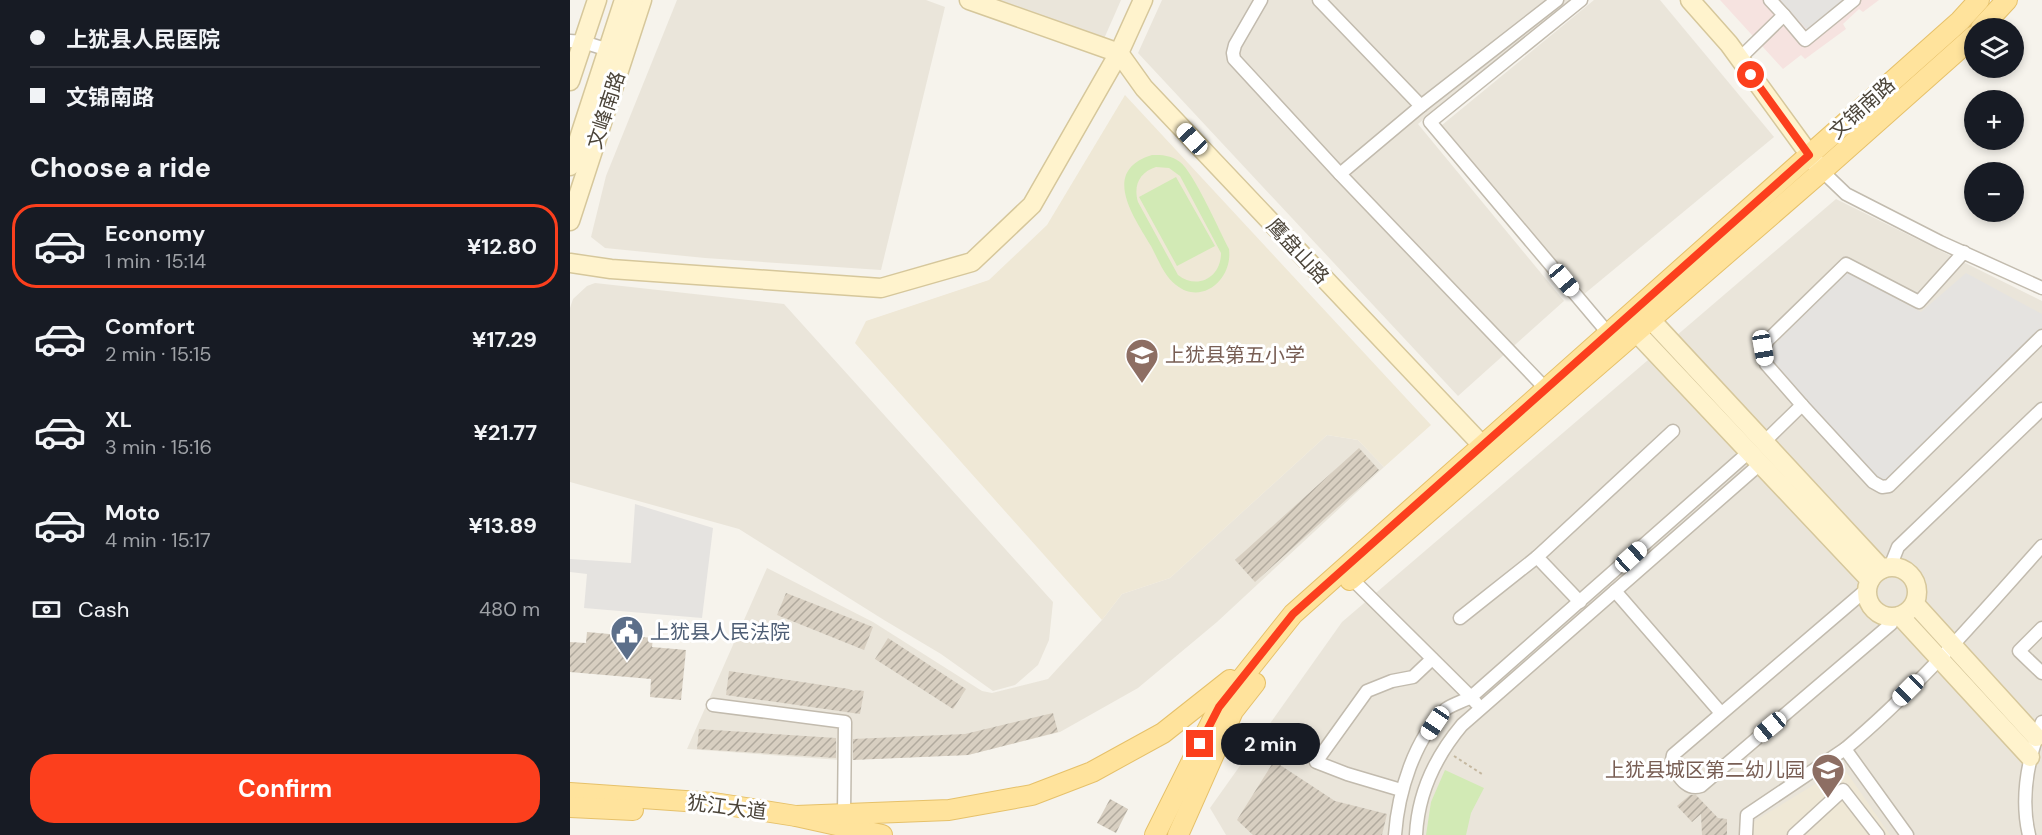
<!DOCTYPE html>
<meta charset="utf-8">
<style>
:root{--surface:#171b24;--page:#242831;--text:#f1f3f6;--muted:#9ea1a6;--line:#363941;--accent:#fc3f1d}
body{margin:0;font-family:"DM Sans","Noto Sans SC",sans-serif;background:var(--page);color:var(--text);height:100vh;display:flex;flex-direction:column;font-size:22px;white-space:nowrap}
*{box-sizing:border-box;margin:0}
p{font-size:20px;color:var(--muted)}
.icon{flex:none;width:33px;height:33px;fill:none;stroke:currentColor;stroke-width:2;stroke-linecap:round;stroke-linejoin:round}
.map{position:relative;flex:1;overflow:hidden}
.drawer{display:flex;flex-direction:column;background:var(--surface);width:570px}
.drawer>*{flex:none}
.hud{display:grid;align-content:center;height:132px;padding:0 30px;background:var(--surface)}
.fabs{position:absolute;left:1394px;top:18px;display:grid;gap:12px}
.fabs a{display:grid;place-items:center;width:60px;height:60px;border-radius:50%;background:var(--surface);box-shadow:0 3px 9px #0003;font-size:30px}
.end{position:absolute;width:27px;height:27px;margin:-14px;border:8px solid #fc3f1d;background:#fff;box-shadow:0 0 0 3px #fff}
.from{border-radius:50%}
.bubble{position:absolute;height:42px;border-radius:21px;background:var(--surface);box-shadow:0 3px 9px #0003;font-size:20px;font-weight:700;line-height:42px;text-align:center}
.car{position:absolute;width:18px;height:36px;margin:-18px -9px;border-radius:8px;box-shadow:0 0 4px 2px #0007;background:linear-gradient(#fff 24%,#345 0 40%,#fff 0 76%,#345 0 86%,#fff 0)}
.hud b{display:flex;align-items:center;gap:21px;height:57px;font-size:22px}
.hud b+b{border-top:2px solid var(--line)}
.hud i{width:15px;height:15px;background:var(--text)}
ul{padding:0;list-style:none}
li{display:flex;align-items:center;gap:18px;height:84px;margin:0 12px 9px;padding:0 18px;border:3px solid transparent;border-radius:24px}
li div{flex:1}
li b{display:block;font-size:22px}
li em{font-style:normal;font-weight:700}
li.active{border-color:var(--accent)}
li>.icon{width:54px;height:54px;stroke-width:1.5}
h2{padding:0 30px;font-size:27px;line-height:72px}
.pay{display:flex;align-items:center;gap:15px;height:66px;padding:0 30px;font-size:22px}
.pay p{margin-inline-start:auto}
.primary-button{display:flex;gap:12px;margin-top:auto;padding:12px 30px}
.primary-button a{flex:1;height:69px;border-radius:24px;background:var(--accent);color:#fff;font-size:24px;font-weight:700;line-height:69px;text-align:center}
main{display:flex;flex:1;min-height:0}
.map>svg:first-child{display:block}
.residential{fill:#eae5da}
.education{fill:#efe8d6}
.medical{fill:#f6e3e0}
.grass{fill:#d2eab5;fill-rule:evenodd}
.parking{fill:#e5e3e0}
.building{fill:url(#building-hatch)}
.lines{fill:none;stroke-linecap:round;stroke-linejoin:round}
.street-casing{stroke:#c2bbae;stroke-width:15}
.secondary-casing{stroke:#d6c79b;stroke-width:21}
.primary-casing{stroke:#e6c16a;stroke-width:22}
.path{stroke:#c4b79f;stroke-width:2;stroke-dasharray:3 3;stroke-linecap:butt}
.street{stroke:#fff;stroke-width:12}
.secondary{stroke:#fff3cd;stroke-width:18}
.primary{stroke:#ffe39c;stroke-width:20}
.route{stroke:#fc3f1d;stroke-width:8}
.labels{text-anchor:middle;stroke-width:6;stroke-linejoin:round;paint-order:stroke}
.street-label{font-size:20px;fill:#4b4439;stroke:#fff}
.education-label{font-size:20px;fill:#785e54;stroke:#fff;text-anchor:start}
.service-label{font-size:20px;fill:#4e5e75;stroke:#fff;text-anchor:start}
</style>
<main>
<section class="drawer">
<div class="hud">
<b><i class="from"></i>上犹县人民医院</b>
<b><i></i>文锦南路</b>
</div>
<h2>Choose a ride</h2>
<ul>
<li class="active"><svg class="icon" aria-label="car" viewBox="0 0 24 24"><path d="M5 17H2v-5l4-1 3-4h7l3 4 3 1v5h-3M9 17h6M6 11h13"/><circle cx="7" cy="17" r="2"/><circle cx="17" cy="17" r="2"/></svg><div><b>Economy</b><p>1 min · 15:14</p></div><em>¥12.80</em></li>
<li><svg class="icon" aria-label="car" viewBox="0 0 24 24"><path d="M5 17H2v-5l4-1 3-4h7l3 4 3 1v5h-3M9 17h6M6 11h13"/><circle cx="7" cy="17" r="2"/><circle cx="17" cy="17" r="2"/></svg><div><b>Comfort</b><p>2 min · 15:15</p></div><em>¥17.29</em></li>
<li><svg class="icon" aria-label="car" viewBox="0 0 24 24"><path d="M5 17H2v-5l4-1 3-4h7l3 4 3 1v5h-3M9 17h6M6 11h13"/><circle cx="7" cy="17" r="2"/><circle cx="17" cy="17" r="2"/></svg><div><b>XL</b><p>3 min · 15:16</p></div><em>¥21.77</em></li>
<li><svg class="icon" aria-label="car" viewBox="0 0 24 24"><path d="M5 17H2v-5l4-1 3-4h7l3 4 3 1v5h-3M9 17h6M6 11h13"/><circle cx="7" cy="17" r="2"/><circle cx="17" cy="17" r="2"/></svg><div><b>Moto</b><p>4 min · 15:17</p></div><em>¥13.89</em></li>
</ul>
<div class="pay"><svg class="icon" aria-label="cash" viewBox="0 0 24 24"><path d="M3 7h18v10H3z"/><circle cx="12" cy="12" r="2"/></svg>Cash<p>480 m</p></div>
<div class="primary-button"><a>Confirm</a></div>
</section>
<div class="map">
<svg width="1472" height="835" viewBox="0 0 1472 835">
<defs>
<pattern id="building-hatch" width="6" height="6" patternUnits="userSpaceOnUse" patternTransform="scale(1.5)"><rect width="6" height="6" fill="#d8cfc1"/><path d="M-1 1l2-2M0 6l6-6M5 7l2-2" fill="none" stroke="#b1aa9e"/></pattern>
</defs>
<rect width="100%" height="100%" fill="#f6f3ec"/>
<g class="residential">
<polygon points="107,0 356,0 375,7 311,270 135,258 35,248 21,237 36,176"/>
<polygon points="420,0 551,0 533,41"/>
<polygon points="592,0 1000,0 848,124 994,301 888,396 568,53"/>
<polygon points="1024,0 1090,0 1204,137 1013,295 872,125"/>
<polygon points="1266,199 1472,301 1472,835 656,835 640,808 772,622"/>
<polygon points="25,283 214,304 483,602 479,640 468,665 445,685 423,691 371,654 314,620 169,529 0,482 0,308 3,299 17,286"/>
<polygon points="757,435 788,440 814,467 647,622 568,688 490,732 398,755 270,760 117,749 197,568 303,622 412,691 422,693 478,679 532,620 552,594 600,578"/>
</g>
<g class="education">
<polygon points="555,95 861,425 814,467 788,440 757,435 600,578 552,594 532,620 285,343 296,321 419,280 477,225"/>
<polygon points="1273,767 1320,835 1170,835 1170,830"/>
</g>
<polygon class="medical" points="1150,0 1309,0 1293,12 1289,9 1273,24 1276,29 1235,59 1231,55 1213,69"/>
<g class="grass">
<path d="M582,155C592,155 601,155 610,162C624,173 649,230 659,249C663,279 632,306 606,285C594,276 588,259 581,246C564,217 530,171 582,155ZM586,167L599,168L610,176L651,253C651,278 627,290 608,275L568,202C563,185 570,172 586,167Z"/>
<polygon points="606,177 645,246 607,266 569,197"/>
<polygon points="875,770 914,788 901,813 896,835 856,835 861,802"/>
</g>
<g class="parking">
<polygon points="1210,0 1278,0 1240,33"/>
<polygon points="1277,272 1351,312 1396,273 1472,314 1472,328 1320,479 1314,481 1307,478 1203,363 1199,350"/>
<polygon points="65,504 143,528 132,618 14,608 17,574 0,572 0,559 61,563"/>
</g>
<g class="building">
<polygon points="789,448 809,470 685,582 665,560"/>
<polygon points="216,593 303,627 294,650 207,615"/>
<polygon points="17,632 83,638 82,647 116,650 111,700 80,697 81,679 0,672 0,642 16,643"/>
<polygon points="318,638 396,689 383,709 305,659"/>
<polygon points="159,671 279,689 284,691 285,690 294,691 290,714 156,695"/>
<polygon points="483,713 488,732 398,755 283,760 283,739 395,734"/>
<polygon points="129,729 266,738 266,758 127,749"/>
<polygon points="704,761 765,801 817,814 812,835 683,835 667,820"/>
<polygon points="1120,795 1126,795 1148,818 1157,819 1157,835 1132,835 1131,814 1122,822 1107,806"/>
<polygon points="540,799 558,809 546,833 527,823"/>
</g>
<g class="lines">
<defs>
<g id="street">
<polyline points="691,0 665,45 663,53 664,59 770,174 976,389"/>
<polyline points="749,0 851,106"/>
<polyline points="1011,0 860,122 1038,333"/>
<polyline points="1214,15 1235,40 1284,0"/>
<polyline points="0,41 13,42 45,52"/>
<polyline points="1169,59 1214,15 1200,0"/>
<polyline points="1252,171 1276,194 1370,242 1472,288"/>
<polyline points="770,174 851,106 987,0"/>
<polyline points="1232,405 1196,364 1193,348 1198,340 1276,264 1349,302 1394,252"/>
<polyline points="1194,442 1232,405 1303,482 1312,487 1319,486 1472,336"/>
<polyline points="1320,567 1328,547 1472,409"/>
<polyline points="782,579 901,697 1179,452"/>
<path d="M1297,589L1103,755L1101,765C1109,776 1116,791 1131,786L1321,624L1322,617"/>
<polyline points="1045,591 1151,713"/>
<polyline points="1010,602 967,557 1103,431"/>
<polyline points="890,618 967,557"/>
<polyline points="1472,628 1449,651 1472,673"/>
<polyline points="143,705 275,722 274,814"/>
<polyline points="831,790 777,774 746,762 797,691 822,681 843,677 862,659"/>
<path d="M825,835C828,793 844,739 876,709C883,704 894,701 901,697L906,703"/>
<path d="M846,835C848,794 866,756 892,725L1190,464"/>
<polyline points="1176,835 1177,815 1275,749"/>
<polyline points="1224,835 1273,790 1308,835"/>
<path d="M1337,835L1275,749C1348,688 1409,616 1472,546"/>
<path d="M1459,835C1450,797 1458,758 1472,722"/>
</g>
<g id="secondary">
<polyline points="399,0 549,53 574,88 912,445"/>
<polyline points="1120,0 1159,44 1247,165"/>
<polyline points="0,81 27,0"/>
<polyline points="0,166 54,0"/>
<polyline points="0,221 72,0"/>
<polyline points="0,263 41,269 311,288 402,262 462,205 549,53 573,0"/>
<polyline points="1081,320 1312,569"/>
<polyline points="1066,332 1300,580"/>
<circle cx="1322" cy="592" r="25"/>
<polyline points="1345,604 1466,737"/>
<polyline points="1330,616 1460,757"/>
</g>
<g id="primary">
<polyline points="1411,28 1437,0"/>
<polyline points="780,580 1252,171 1404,36"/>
<polyline points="0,793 144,803 226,816 312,835"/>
<polyline points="0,807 63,810"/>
<polyline points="226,816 379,810 462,795 522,772 593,733 660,680"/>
<polyline points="585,835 649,707 723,614 1390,21 1409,0"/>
<polyline points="608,835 663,711 685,683"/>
</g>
</defs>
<use href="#street" class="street-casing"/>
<use href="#secondary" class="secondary-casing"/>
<use href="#primary" class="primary-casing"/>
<polyline class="path" points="884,756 912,774"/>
<use href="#street" class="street"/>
<use href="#secondary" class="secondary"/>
<use href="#primary" class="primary"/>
</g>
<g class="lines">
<polyline class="route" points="630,744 649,707 723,614 1239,155 1181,75"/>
</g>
<defs>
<symbol id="school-pin" viewBox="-11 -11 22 30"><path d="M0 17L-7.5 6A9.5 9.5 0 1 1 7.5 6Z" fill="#8d6e63" stroke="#fff"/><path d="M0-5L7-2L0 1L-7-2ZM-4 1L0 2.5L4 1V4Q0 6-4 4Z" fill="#fff"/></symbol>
<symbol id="civic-pin" viewBox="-11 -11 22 30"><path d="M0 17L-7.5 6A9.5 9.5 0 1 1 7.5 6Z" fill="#5c6f8a" stroke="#fff"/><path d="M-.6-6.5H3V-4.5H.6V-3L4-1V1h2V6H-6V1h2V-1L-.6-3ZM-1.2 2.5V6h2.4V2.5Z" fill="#fff"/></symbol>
</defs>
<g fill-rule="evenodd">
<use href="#school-pin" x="553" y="336" width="38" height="52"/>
<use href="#civic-pin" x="38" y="613" width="38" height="52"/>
<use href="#school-pin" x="1239" y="751" width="38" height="52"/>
</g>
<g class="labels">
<g class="street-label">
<text transform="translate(1292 108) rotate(-42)" y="7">文锦南路</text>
<text transform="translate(36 110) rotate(-72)" y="7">文峰南路</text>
<text transform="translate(728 251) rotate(47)" y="7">鹰盘山路</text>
<text transform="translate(157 807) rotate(7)" y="7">犹江大道</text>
</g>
<g class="education-label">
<text x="595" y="362">上犹县第五小学</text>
<text x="1235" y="777" text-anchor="end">上犹县城区第二幼儿园</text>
</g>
<g class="service-label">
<text x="80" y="639">上犹县人民法院</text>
</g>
</g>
</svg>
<div class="fabs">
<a><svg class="icon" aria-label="layers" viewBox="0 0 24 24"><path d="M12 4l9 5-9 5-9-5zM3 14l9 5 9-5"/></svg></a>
<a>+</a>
<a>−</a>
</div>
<i class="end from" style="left:1181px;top:75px"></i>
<i class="end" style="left:630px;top:744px"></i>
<div class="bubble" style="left:651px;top:723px;width:99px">2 min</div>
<i class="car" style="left:622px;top:139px;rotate:317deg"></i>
<i class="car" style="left:994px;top:280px;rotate:140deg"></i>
<i class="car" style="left:1193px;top:348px;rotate:170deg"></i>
<i class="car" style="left:1061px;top:557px;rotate:48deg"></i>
<i class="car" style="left:1338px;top:690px;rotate:225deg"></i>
<i class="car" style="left:865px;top:723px;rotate:214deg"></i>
<i class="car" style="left:1200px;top:727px;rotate:230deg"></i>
</div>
</main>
